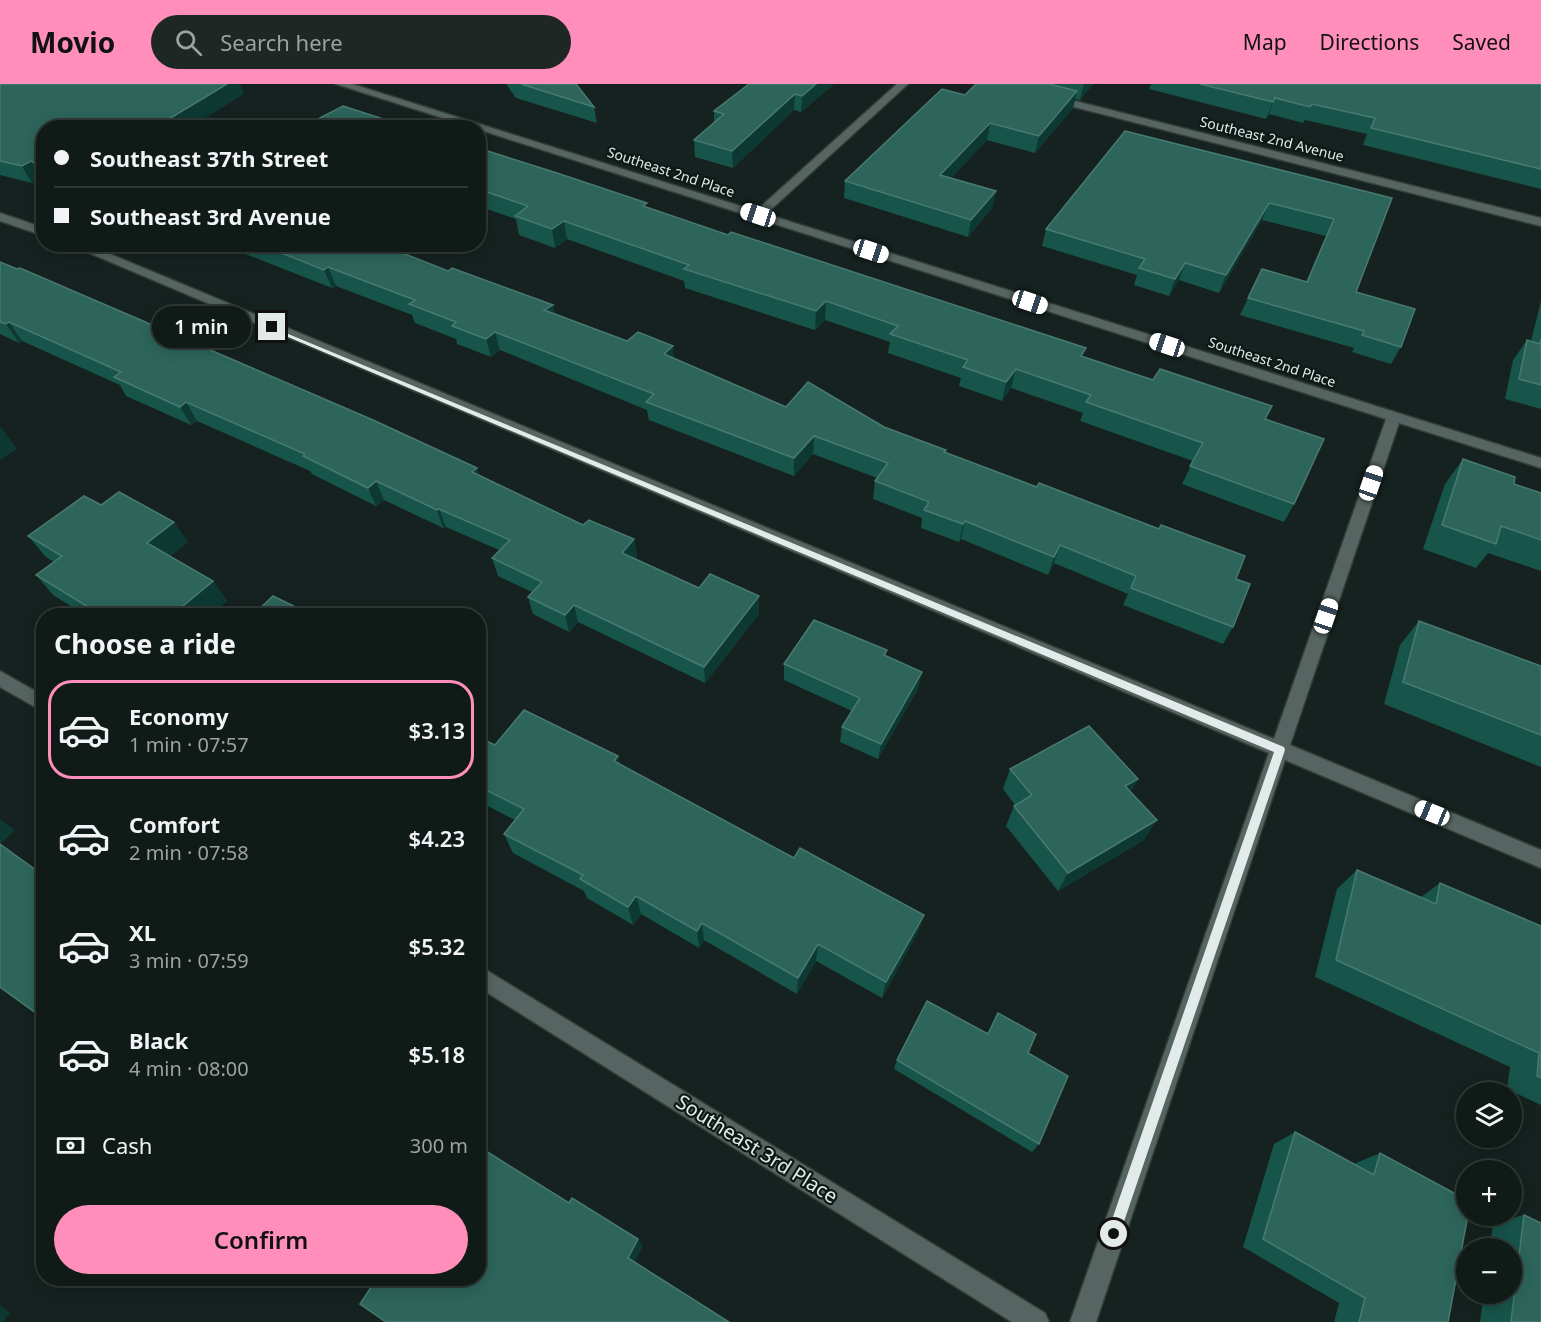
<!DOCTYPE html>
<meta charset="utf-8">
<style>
:root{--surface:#101a17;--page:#1e2724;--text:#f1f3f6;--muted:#9ca1a1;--line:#303836;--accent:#ff8ebb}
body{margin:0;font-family:"Noto Sans",sans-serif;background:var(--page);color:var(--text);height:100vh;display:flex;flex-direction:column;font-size:22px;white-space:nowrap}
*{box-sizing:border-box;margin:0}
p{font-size:20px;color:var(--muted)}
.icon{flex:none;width:33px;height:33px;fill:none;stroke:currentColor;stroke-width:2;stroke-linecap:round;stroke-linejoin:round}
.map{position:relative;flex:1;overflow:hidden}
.details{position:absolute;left:36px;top:524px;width:450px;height:678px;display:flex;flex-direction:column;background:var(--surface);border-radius:24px;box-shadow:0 3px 15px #0003,0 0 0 2px var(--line)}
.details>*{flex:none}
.guide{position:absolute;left:36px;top:36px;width:450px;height:132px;border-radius:24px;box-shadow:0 3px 15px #0003,0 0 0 2px var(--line);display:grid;align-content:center;height:132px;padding:0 18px;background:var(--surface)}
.buttons{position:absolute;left:1456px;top:998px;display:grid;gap:12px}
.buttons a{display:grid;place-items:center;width:66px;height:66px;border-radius:50%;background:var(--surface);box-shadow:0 3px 15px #0003,0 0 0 2px var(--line);font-size:30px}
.end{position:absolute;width:27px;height:27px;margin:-14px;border:8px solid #e2ebe9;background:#111;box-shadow:0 0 0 3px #111}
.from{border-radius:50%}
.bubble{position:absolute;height:42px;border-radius:21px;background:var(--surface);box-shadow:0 3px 15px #0003,0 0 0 2px var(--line);font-size:20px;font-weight:600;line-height:42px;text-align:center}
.car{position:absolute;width:18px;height:36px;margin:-18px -9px;border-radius:8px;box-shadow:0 0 4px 2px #0007;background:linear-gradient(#fff 24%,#345 0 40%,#fff 0 76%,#345 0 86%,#fff 0)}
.guide b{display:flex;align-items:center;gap:21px;height:57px;font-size:22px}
.guide b+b{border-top:2px solid var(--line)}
.guide i{width:15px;height:15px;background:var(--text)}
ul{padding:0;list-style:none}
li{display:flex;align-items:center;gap:18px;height:99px;margin:0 12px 9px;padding:0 6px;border:3px solid transparent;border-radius:24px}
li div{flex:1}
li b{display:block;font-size:22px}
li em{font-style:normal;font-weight:600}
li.current{border-color:var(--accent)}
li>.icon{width:54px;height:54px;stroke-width:1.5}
h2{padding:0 18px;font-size:27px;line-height:72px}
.pay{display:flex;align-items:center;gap:15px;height:66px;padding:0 18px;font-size:22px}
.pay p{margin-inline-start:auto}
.action{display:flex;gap:12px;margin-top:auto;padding:12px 18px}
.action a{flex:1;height:69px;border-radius:36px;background:var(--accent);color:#111;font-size:24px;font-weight:600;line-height:69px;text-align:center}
header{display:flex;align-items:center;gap:36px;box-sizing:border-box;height:84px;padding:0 30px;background:var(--accent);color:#111}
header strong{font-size:28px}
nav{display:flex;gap:33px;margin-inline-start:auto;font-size:21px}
.search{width:420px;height:54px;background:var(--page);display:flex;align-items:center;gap:15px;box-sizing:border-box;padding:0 21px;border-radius:33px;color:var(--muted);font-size:22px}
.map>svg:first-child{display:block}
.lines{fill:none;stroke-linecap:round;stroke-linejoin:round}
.street-casing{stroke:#333d3a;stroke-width:3}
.street{fill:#566561;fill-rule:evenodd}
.wall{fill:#17544a}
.shaded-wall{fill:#0d3932}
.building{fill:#2d655b;stroke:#497a71;stroke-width:1.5}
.route{fill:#e2ebe9}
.labels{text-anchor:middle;stroke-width:4.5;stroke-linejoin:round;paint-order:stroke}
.far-street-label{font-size:14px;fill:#e2ebe9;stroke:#0c1916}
.near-street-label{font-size:20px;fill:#e2ebe9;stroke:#0c1916}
</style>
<header>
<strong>Movio</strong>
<div class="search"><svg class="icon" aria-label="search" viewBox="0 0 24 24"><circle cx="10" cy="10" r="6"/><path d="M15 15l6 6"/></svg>Search here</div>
<nav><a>Map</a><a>Directions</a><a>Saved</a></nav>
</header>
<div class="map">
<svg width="1541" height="1238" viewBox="0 0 1541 1238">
<rect width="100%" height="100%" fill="#15221f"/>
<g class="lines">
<defs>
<g id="street">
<polygon points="336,0 352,0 756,127 897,0 908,0 766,130 1541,374 1541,384 1399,339 1290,661 1541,766 1541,784 1285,676 1096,1238 1070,1238 1269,669 68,160 86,160 1274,655 1386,335"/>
<polygon points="1051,11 1541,134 1541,142 1047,16 1046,14"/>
<polygon points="0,129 44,144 44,152 0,137"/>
<polygon points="0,587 44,612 44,628 0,603"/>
<polygon points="478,881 1045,1229 1049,1238 1012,1238 478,903"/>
</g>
</defs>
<use href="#street" class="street-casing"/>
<use href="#street" class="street"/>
</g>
<g class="wall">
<polygon points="0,0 244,10 44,44 44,95 41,94 32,99 0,91"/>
<polygon points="506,0 576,0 594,23 597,39 516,14"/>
<polygon points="834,0 801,28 794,26 733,84 695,73 694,56 714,38 714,27"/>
<polygon points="976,0 1093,0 1080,16 1075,15 1073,24 1035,69 987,56 951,94 996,107 992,124 968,153 844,114 845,97 965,11"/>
<polygon points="1151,0 1541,0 1541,105 1363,61 1367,50 1305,36 1303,39 1269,30 1266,35 1149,5"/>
<polygon points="1125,47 1392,114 1356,208 1401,263 1391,280 1352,268 1354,264 1240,231 1248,214 1307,198 1326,152 1262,136 1219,209 1179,196 1169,212 1134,201 1137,191 1042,162 1046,145"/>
<polygon points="478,64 647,124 1265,335 1294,420 1284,438 1182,400 1193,377 1080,337 1083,329 1011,304 1002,317 959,302 961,294 888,269 890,258 825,236 815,246 685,204 684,197 567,155 555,164 519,151 516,135 478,122"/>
<polygon points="220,160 390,160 390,162 388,164 448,187 553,221 555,231 675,275 786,323 884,343 946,366 946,368 1236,495 1233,543 1223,560 1123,521 1128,510 1054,479 1048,491 961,455 959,458 921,444 922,434 873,415 875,397 877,394 813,370 794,392 649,336 647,326 500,266 491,273 457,260 456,255 415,239 412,231 336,202 332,204"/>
<polygon points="0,178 477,384 479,391 583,441 634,455 637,473 636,475 699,504 759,530 705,599 578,538 569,548 533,530 528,513 532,508 498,492 492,474 499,466 446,443 443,444 384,416 376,422 312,390 310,387 197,337 191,341 126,312 120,301 22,257 19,259 0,250"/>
<polygon points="1541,217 1541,325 1505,315 1513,276 1527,256 1531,257"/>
<polygon points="1463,375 1514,400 1541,409 1541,487 1488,469 1476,484 1423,465 1445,400"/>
<polygon points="101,421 188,458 170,472 213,497 227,517 210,531 85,531 53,511 36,491 54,478 46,473 28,452"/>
<polygon points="1419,537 1541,582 1541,683 1384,620 1400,561"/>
<polygon points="886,572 919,603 878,675 840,658 842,643 852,627 784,596 784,580"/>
<polygon points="478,653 495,661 618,672 620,680 794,774 924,831 918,848 882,914 816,877 797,910 704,856 699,864 641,830 633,841 587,814 584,807 513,769 504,750 515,736 478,717"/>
<polygon points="1010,685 1131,708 1144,756 1058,807 1006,742 1014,722 1015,721 1003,705"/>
<polygon points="1357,786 1421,813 1440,799 1541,842 1541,1021 1507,1005 1510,983 1315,893 1337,805"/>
<polygon points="998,929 1028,969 1039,1060 1032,1068 894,985 897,976 987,950"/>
<polygon points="1295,1048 1355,1081 1356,1079 1380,1069 1448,1238 1334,1238 1339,1219 1243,1163 1274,1060"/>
<polygon points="1524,1131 1541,1238 1480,1238 1484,1209 1512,1209 1512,1164 1490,1164 1493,1139"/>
</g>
<g class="shaded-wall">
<polygon points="227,0 240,0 244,10 189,44 154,44"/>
<polygon points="816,0 834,0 801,28 802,12"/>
<polygon points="1084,0 1093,0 1080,16"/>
<polygon points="1077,7 1073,24 1035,69 1039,52"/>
<polygon points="795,10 794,26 733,84 732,67"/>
<polygon points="1275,14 1269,30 1266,35 1273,18"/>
<polygon points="990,39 987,56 938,108 940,91"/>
<polygon points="31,77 41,94 32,99 22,82"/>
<polygon points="996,107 992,124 968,153 971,136"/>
<polygon points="1269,119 1262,136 1219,209 1226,191"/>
<polygon points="564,137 567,155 555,164 552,145"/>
<polygon points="368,160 390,160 390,162 373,174"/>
<polygon points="1185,179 1179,196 1169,212 1175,195"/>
<polygon points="328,183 336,202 332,204 324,186"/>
<polygon points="826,217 825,236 815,246 816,227"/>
<polygon points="553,221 557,239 544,226"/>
<polygon points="9,238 22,257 19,259 6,240"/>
<polygon points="495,248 500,266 491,273 486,255"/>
<polygon points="673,262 675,280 664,270"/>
<polygon points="1016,285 1011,304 1002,317 1006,298"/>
<polygon points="186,318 197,337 191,341 180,323"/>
<polygon points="1,343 17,365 0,376 0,344"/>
<polygon points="814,352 813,370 794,392 794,374"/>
<polygon points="477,384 482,402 472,388"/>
<polygon points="376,397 384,416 376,422 368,404"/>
<polygon points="439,425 446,443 443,444 437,426"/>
<polygon points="965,437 961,455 959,458 963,440"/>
<polygon points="174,438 188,458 161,479 147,459"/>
<polygon points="634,455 637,473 625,487 622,469"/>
<polygon points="1060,461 1054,479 1048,491 1054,473"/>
<polygon points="213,497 227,517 210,531 172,531"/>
<polygon points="759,512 759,530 705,599 704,583"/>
<polygon points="574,521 578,538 569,548 565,531"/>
<polygon points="922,588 919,603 878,675 881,660"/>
<polygon points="618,672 623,693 614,677"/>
<polygon points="1138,695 1126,716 1125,702"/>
<polygon points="0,735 15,746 0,760"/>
<polygon points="1157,736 1144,756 1058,807 1068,789"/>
<polygon points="636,812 641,830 633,841 628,823"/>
<polygon points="924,831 918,848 882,914 886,898"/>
<polygon points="702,839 704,856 699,864 697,847"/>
<polygon points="818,860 816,877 797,910 798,894"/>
<polygon points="638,1155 643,1162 634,1180 628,1174"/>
<polygon points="0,1221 10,1229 3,1238 0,1238"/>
</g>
<g class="building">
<polygon points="0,0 227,0 154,44 44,44 44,82 31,77 22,82 0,77"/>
<polygon points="521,0 576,0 594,23"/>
<polygon points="749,0 816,0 802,12 795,10 732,67 694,56 724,30 714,27"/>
<polygon points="976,0 1049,0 1077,7 1039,52 990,39 940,91 996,107 971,136 845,97 942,5 965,11"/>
<polygon points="1200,0 1541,0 1541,85 1371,44 1375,34 1312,20 1310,23 1275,14 1273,18"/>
<polygon points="343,22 411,44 310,44 304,42"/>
<polygon points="1125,47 1392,114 1356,208 1415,225 1401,263 1362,251 1364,247 1248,214 1262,185 1307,198 1334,135 1269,119 1226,191 1185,179 1175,195 1139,184 1145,175 1046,145"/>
<polygon points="478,64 557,89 647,119 643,122 728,151 731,148 1086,264 1081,272 1153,296 1160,285 1272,322 1265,335 1324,355 1294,420 1190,382 1203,359 1086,318 1091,311 1016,285 1006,298 963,283 968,276 890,250 898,242 826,217 816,227 684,185 689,181 564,137 552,145 515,132 528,122 478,105"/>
<polygon points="259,160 380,160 448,187 452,184 553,221 544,226 627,257 638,248 673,262 664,270 786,323 808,298 884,343 946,366 944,368 1037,403 1039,399 1159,445 1161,441 1245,472 1236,495 1250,500 1233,543 1131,504 1136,492 1060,461 1054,473 965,437 963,440 924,426 929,418 875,397 888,379 814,352 794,374 646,318 654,310 495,248 486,255 452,242 456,238 409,220 415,216 328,183 324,186"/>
<polygon points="0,178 17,185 20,184 373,336 477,384 472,388 583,441 589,436 634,455 622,469 699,504 710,490 759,512 704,583 574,521 565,531 528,513 542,498 492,474 510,456 439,425 437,426 376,397 368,404 303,372 305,370 186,318 180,323 114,293 121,288 9,238 6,240 0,238"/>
<polygon points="1541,255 1541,301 1519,295 1527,256 1540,260"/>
<polygon points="1463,375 1515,393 1514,400 1541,409 1541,456 1501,442 1496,460 1442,441"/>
<polygon points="119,408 174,438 147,459 213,497 172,531 101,531 36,491 62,472 28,452 84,412 101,421"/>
<polygon points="273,512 312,531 253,531"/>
<polygon points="336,525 349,531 329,531"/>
<polygon points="814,536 887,566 884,571 922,588 881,660 842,643 860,614 784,580"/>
<polygon points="1419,537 1541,582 1541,651 1403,598"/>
<polygon points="524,626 618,672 614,677 794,774 800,764 924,831 886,898 818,860 798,894 702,839 697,847 636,812 628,823 580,795 583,791 504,750 524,725 478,702 478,653 495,661"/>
<polygon points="1089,642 1138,695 1125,702 1157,736 1068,789 1014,722 1032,711 1010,685"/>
<polygon points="0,760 44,792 44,935 0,903"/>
<polygon points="1357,786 1436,820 1440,799 1541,842 1541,994 1537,992 1539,969 1336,876"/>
<polygon points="927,917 988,950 998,929 1036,950 1028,969 1068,992 1039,1060 897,976"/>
<polygon points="1295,1048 1374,1091 1380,1069 1467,1116 1467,1131 1468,1131 1448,1238 1359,1238 1365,1214 1263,1155"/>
<polygon points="478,1062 569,1119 572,1114 638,1155 628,1174 729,1238 386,1238 360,1220 377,1194 478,1194"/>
<polygon points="1524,1131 1541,1139 1541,1238 1511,1238"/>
</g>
<polygon class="route" points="269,242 1284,663 1285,666 1118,1155 1109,1155 1107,1150 1274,668 269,245"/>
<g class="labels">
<g class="far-street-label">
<text transform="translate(1272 55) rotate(14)" y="5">Southeast 2nd Avenue</text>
<text transform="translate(671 88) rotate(18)" y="5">Southeast 2nd Place</text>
<text transform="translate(1272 278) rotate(18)" y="5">Southeast 2nd Place</text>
</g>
<g class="near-street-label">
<text transform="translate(757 1065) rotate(32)" y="7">Southeast 3rd Place</text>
</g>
</g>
</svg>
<div class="buttons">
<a><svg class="icon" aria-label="layers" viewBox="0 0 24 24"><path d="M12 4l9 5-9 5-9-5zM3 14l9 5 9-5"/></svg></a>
<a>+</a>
<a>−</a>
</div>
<i class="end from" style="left:1114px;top:1150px"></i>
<i class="end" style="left:272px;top:243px"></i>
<div class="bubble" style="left:152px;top:222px;width:99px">1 min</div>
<i class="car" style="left:758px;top:131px;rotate:288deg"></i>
<i class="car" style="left:871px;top:167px;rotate:108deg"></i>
<i class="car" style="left:1030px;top:218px;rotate:108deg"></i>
<i class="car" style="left:1167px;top:261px;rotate:288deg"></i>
<i class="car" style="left:1371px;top:399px;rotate:19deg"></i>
<i class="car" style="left:1326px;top:532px;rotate:19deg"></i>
<i class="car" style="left:1432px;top:729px;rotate:292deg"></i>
<div class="guide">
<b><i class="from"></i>Southeast 37th Street</b>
<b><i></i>Southeast 3rd Avenue</b>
</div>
<section class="details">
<h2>Choose a ride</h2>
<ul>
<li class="current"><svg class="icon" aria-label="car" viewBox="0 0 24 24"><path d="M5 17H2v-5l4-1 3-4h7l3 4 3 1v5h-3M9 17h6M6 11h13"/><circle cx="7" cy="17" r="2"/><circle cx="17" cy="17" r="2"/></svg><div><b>Economy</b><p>1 min · 07:57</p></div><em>$3.13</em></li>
<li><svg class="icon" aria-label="car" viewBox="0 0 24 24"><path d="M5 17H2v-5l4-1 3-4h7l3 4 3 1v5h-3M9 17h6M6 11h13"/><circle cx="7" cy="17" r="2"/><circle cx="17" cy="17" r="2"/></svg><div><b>Comfort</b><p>2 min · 07:58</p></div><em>$4.23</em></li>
<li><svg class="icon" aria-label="car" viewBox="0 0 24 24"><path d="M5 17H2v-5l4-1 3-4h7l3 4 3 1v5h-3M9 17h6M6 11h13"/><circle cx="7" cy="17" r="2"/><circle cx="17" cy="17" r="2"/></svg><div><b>XL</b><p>3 min · 07:59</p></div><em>$5.32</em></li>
<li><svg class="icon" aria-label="car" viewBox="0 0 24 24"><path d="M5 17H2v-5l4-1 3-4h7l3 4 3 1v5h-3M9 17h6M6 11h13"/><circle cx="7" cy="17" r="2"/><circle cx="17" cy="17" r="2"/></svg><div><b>Black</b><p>4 min · 08:00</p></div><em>$5.18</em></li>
</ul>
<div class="pay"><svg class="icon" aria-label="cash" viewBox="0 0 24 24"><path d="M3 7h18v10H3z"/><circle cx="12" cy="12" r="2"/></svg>Cash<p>300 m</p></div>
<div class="action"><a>Confirm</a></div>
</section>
</div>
